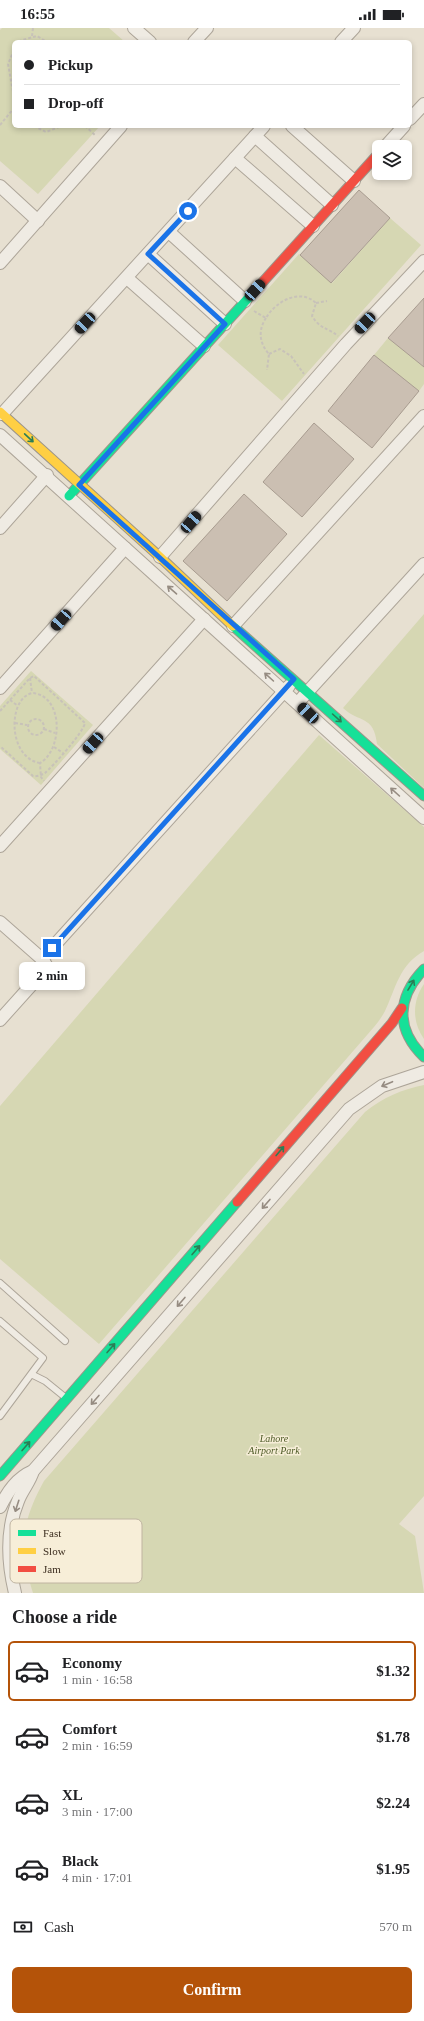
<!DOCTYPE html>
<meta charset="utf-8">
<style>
:root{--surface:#fff;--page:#f6f6f6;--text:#202124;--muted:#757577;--line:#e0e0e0;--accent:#b45309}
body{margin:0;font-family:Georgia,serif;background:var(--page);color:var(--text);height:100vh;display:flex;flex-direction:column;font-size:15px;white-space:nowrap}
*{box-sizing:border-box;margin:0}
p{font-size:13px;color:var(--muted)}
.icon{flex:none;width:22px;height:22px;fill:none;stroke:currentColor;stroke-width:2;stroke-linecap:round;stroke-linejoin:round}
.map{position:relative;height:1565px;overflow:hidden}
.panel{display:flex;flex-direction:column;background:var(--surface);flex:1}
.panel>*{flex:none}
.hud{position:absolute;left:12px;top:12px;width:400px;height:88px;border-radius:6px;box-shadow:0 2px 6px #0003;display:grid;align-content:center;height:88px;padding:0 12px;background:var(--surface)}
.buttons{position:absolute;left:372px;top:112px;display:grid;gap:8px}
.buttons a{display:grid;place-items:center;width:40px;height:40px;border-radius:6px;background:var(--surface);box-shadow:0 2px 6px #0003;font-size:20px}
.end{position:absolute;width:18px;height:18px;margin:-9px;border:5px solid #1a73e8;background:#fff;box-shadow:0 0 0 2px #fff}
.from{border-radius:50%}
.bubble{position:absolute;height:28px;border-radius:6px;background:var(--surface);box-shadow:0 2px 6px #0003;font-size:13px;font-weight:600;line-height:28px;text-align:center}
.car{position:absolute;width:12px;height:24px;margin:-12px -6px;border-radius:5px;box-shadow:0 0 3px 1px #0007;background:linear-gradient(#222 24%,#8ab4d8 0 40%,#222 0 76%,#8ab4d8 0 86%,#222 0)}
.hud b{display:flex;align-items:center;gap:14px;height:38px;font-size:15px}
.hud b+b{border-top:1px solid var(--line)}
.hud i{width:10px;height:10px;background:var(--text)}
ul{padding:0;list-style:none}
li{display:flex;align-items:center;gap:12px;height:60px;margin:0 8px 6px;padding:0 4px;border:2px solid transparent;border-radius:6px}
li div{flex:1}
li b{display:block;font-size:15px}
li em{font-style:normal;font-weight:600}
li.current{border-color:var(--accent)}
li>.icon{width:36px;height:36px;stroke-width:1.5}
h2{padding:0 12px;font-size:18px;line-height:48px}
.pay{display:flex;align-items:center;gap:10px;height:44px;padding:0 12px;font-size:15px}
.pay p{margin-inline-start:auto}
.primary-button{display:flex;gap:8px;margin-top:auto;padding:8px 12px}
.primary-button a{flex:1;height:46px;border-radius:6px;background:var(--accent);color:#fff;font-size:16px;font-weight:600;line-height:46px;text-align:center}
.status{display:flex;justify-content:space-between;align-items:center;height:28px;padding:0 20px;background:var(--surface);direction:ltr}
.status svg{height:11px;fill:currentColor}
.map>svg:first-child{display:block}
.green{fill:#d6d7b3}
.building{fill:#cbbfb2;stroke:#a89c90}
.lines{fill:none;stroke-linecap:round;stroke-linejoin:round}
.lane-casing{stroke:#ada599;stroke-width:8}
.street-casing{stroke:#ada599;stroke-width:14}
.fast-casing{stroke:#9c958a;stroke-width:11}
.slow-casing{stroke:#9c958a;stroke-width:11}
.jam-casing{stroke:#9c958a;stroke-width:11}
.path{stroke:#c8c2b9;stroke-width:2;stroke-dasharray:3 2;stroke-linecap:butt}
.lane{stroke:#efebe3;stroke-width:6}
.street{stroke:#efebe3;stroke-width:12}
.fast{stroke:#16e098;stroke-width:9}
.slow{stroke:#ffcf43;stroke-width:9}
.jam{stroke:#f24e42;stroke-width:9}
.oneway{stroke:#2b7e56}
.oneway2{stroke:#968c82}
.route{stroke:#1a73e8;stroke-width:5}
.labels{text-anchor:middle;stroke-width:3;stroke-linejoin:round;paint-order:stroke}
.park-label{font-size:10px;font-style:italic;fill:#4d5a26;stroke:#f7eed8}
.key{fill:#f7eed8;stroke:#bfb4a1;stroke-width:1}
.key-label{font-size:11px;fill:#3d2e20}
</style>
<div class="status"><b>16:55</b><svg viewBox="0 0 49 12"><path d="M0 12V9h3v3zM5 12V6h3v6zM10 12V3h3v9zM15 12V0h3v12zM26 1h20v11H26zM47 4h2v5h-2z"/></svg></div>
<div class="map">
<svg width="424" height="1565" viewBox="0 0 424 1565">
<rect width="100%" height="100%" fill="#e7e0d1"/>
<g class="green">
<polygon points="2,0 109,0 125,14 14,14 14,98 100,98 38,166 0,133 0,2"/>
<polygon points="390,190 421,217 282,373 218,317 299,226 332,255"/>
<polygon points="388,310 424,339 424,356 419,363 374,327"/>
<path d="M424,586V760L377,716C374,687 359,695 343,680Z"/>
<polygon points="31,643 93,697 41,757 0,721 0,678"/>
<path d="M319,707L424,799V923C399,937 396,960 385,983C382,989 378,994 374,999L99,1316L0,1231V1078Z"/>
<path d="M424,956V1011C412,994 412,973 424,956Z"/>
<path d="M424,1057V1468L399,1496L415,1508L424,1565H33C19,1519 21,1495 44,1453L365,1084C382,1070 403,1061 424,1057Z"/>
</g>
<g class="building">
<polygon points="359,162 390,190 331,255 300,227"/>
<polygon points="424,270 424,339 388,310"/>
<polygon points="374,327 419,363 372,420 328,383"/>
<polygon points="314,395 354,431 302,489 263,454"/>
<polygon points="244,466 287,506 227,573 183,533"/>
</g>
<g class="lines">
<defs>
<g id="lane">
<polyline points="0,1255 65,1313"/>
<polyline points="0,1293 43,1330 0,1388"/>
<polyline points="33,1347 45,1353 66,1370"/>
</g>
<g id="street">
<polyline points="134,0 150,14"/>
<polyline points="194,14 207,0"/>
<polyline points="341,14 354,0"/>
<polyline points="410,91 424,76"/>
<polyline points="292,98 354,153"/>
<polyline points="255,108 332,177"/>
<polyline points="385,119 404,98"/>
<polyline points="235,130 313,198"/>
<polyline points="0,158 38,193"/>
<polyline points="169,204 245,273"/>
<polyline points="148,226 225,296"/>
<polyline points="0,235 121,98"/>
<polyline points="127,250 204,318"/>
<polyline points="2,386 264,98"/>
<polyline points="0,407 424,790"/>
<polyline points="0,500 47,447"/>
<polyline points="160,529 346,316 424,233"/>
<polyline points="233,598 424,388"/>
<polyline points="0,660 125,520"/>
<polyline points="302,670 424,536"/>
<polyline points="0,818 204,591"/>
<polyline points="0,894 42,931 289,658"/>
<polyline points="0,992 44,943 46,937 42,931"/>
<path d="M0,1479C8,1463 17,1450 33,1443L349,1081L382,1058L424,1044"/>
<path d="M15,1565C8,1536 6,1502 18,1473C22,1462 30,1454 33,1443"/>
</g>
<g id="fast">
<polyline points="69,468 251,267"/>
<polyline points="233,598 424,768"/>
<path d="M424,941C397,969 395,1001 424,1029"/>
<polyline points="0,1448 237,1174"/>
</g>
<polyline id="slow" points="0,384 160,529 233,598"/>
<g id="jam">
<polyline points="251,267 379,125"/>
<polyline points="237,1174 392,995 402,980"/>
</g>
</defs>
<use href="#lane" class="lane-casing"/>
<use href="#street" class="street-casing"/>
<use href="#fast" class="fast-casing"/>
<use href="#slow" class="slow-casing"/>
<use href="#jam" class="jam-casing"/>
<g class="path">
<polyline points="32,8 33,0"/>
<polyline points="19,14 22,12 37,8 47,14"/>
<polyline points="14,22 8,36 14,69"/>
<polyline points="0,97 14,80"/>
<polyline points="34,98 46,104 62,98"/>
<polyline points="85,98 96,108"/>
<polyline points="316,275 327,273"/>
<path d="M254,283L266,290C276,273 300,260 316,275L312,288C321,302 327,299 338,308"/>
<path d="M266,290C258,302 259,315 269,326L267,342"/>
<polyline points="269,326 280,321 291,328 304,346"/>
<polyline points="30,650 32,665"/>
<polyline points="10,672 18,678"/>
<path d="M0,683L30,650L34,648L85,695C83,705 53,738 45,745C41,747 37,749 33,748L0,718"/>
<circle cx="36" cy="699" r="8"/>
<polyline points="15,695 27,697"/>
<polyline points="44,701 55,705"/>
<polyline points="54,719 63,725"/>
<path d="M40,735C8,730 7,671 32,665C64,667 63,722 40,735L41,749L44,753"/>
</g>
<use href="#lane" class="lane"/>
<use href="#street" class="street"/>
<use href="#fast" class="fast"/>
<use href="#slow" class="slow"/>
<use href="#jam" class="jam"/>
</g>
<defs><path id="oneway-shaft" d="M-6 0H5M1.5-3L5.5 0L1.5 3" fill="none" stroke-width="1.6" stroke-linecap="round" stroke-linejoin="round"/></defs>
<g class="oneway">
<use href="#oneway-shaft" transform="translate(29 410) rotate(43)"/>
<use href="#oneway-shaft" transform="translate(337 690) rotate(42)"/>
<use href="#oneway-shaft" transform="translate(411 957) rotate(-59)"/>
<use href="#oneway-shaft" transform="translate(280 1123) rotate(-50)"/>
<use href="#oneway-shaft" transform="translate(196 1222) rotate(-49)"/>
<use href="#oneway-shaft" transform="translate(111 1320) rotate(-49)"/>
<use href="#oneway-shaft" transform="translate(26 1418) rotate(-49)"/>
</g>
<g class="oneway2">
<use href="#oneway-shaft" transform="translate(172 562) rotate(-139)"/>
<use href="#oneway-shaft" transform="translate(269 649) rotate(-138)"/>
<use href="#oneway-shaft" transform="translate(395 764) rotate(-138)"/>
<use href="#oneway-shaft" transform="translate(387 1056) rotate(157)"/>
<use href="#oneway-shaft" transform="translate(266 1176) rotate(131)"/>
<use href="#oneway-shaft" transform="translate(181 1274) rotate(131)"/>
<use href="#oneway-shaft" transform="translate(95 1372) rotate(131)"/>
<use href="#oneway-shaft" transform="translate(17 1478) rotate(108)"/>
</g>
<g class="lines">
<polyline class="route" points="52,920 294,651 79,457 225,296 148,226 188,183"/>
</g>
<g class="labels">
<g class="park-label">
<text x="274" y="1414">Lahore<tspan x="274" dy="12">Airport Park</tspan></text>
</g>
</g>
<rect x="10" y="1491" width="132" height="64" rx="6" class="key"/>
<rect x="18" y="1502" width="18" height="6" fill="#16e098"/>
<rect x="18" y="1520" width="18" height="6" fill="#ffcf43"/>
<rect x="18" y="1538" width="18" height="6" fill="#f24e42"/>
<g class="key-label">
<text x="43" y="1509">Fast</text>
<text x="43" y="1527">Slow</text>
<text x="43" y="1545">Jam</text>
</g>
</svg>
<div class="buttons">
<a><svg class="icon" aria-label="layers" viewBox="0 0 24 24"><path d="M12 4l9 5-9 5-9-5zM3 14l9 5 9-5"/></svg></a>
</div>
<i class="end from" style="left:188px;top:183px"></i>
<i class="end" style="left:52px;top:920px"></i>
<div class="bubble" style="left:19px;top:934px;width:66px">2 min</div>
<i class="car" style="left:255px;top:262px;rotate:42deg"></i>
<i class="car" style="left:85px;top:295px;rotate:223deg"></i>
<i class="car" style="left:365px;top:295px;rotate:223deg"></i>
<i class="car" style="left:191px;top:494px;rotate:41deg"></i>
<i class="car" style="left:61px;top:592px;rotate:222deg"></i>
<i class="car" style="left:308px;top:685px;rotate:313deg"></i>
<i class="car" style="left:93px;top:715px;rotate:222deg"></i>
<div class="hud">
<b><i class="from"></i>Pickup</b>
<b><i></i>Drop-off</b>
</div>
</div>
<section class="panel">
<h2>Choose a ride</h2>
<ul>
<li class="current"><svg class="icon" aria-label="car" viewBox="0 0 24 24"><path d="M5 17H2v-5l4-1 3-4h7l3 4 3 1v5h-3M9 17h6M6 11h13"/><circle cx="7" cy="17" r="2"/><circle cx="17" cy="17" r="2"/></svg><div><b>Economy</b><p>1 min · 16:58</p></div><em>$1.32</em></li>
<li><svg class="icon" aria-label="car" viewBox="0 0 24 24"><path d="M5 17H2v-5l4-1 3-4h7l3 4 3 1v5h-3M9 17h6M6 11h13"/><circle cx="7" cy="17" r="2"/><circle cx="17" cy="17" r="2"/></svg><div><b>Comfort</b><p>2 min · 16:59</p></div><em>$1.78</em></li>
<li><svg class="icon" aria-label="car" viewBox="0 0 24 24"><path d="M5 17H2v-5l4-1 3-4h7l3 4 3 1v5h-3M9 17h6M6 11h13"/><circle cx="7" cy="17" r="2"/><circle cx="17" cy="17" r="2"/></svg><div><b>XL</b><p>3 min · 17:00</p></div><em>$2.24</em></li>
<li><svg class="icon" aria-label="car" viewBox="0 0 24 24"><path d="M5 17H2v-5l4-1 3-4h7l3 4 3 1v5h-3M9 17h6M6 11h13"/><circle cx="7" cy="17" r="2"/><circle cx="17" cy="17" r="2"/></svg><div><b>Black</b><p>4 min · 17:01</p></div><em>$1.95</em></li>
</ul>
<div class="pay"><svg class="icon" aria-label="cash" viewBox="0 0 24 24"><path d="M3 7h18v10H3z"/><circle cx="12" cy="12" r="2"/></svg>Cash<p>570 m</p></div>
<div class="primary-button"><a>Confirm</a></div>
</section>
